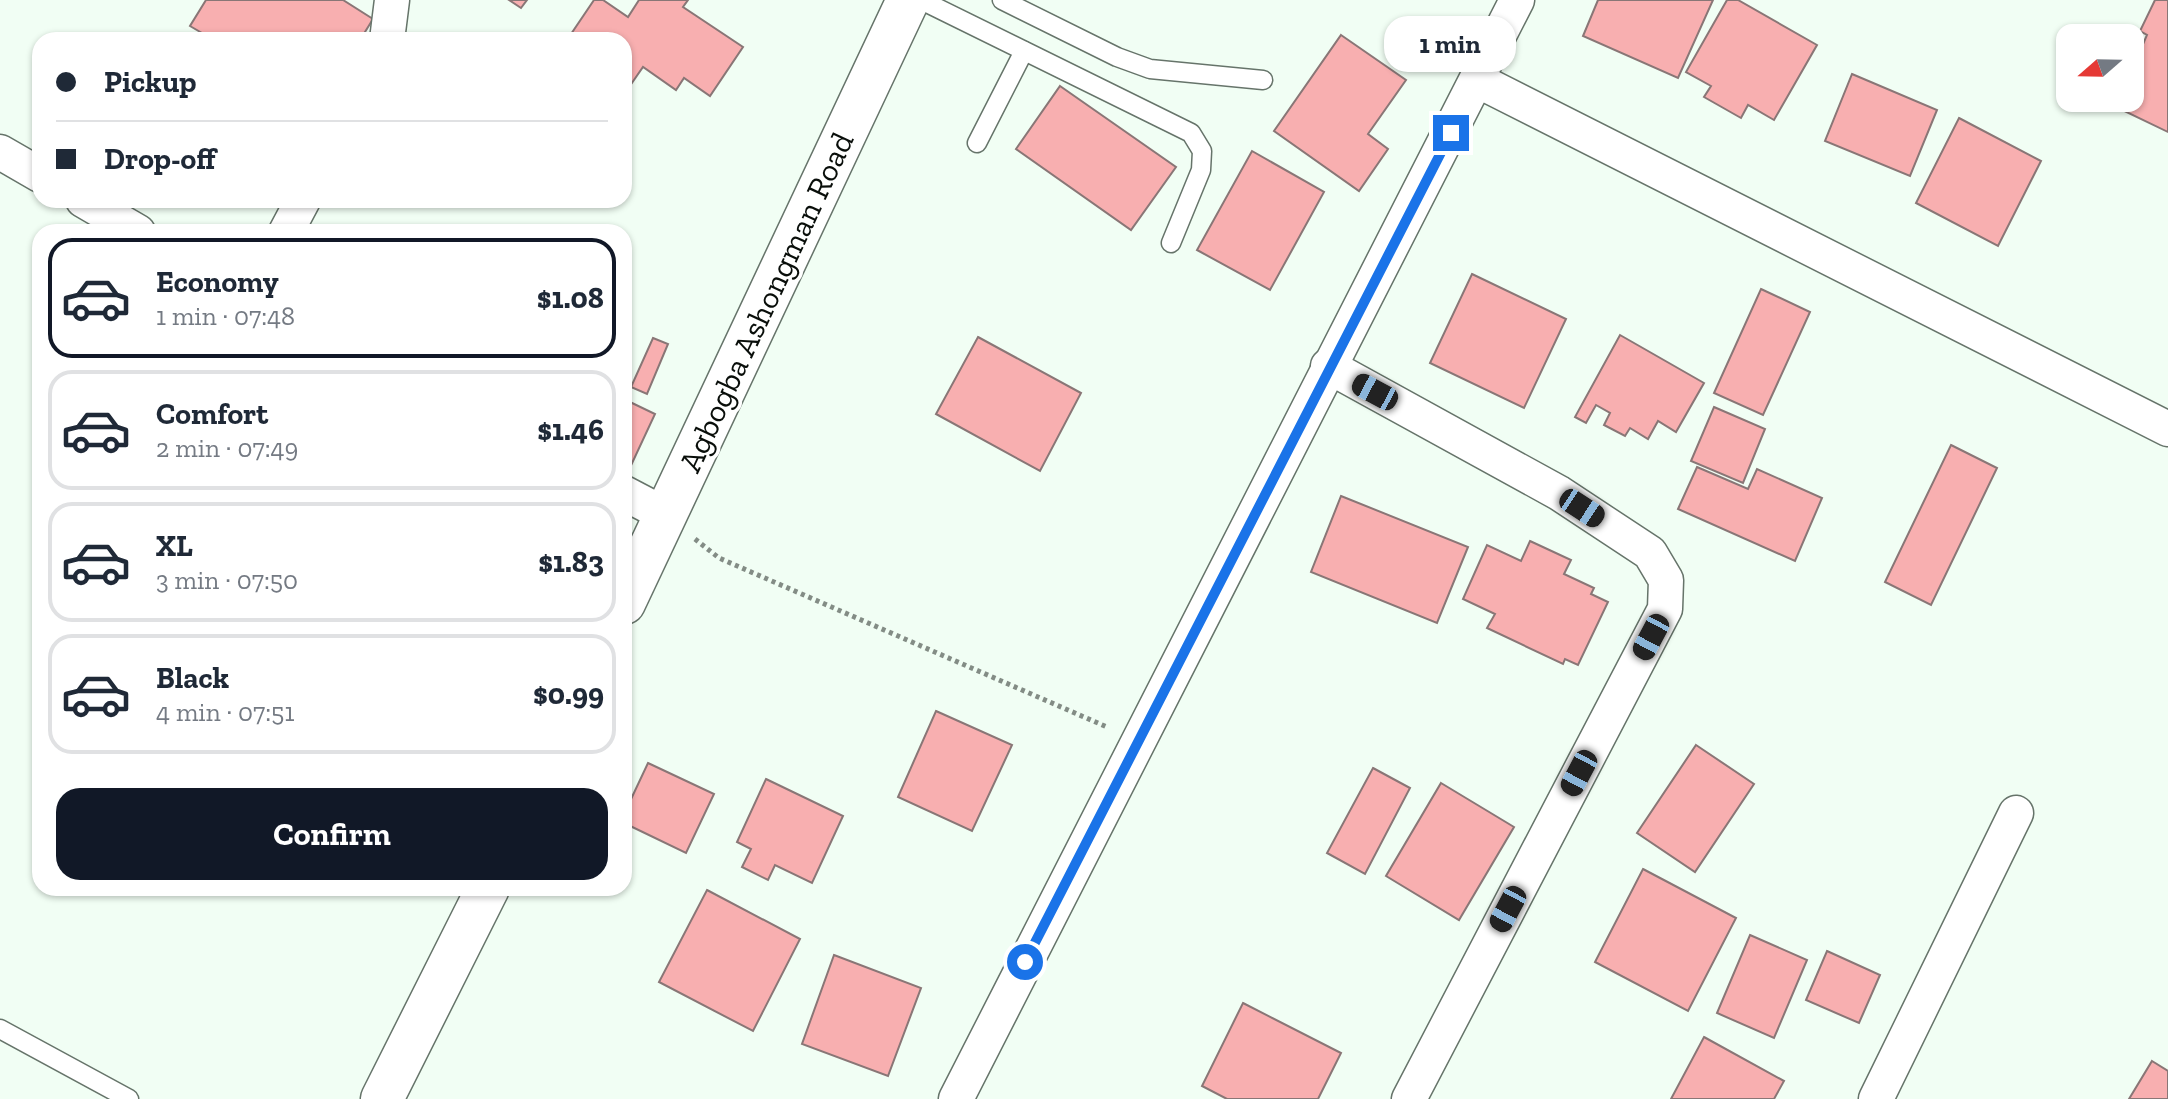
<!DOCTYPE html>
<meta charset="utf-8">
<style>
:root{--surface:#fff;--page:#f6f6f7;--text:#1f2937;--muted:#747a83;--line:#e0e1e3;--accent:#111827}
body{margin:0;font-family:"Zilla Slab",serif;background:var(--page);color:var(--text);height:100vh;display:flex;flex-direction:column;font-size:30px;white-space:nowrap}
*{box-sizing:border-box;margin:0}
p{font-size:26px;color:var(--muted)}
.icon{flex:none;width:44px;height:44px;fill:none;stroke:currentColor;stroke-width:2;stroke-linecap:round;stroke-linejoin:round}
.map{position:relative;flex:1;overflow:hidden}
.side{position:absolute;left:32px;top:224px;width:600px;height:672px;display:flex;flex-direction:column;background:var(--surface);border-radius:24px;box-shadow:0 2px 6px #0004}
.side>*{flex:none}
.hud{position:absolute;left:32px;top:32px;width:600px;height:176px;border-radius:24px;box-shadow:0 2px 6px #0004;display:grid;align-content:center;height:176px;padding:0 24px;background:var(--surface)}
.needle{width:52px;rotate:250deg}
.buttons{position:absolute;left:2056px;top:24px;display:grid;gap:16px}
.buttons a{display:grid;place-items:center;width:88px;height:88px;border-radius:16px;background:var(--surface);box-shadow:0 2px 6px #0004;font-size:40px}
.end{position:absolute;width:36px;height:36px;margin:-18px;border:10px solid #1a73e8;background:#fff;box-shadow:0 0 0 4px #fff}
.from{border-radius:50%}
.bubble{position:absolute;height:56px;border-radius:24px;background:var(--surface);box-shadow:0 2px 6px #0004;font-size:26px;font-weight:700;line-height:56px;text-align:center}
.car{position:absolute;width:24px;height:48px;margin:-24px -12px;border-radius:10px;box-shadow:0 0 6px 2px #0007;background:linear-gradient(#222 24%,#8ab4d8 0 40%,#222 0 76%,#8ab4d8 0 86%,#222 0)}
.hud b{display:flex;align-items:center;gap:28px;height:76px;font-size:30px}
.hud b+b{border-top:2px solid var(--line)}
.hud i{width:20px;height:20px;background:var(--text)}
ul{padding:14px 0 0;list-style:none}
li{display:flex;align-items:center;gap:24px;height:120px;margin:0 16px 12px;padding:0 8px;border:4px solid var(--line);border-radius:24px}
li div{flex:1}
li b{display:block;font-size:30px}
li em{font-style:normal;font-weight:700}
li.active{border-color:var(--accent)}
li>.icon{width:72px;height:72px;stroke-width:1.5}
.action{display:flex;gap:16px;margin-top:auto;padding:16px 24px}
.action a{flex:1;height:92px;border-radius:24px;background:var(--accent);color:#fff;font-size:32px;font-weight:700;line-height:92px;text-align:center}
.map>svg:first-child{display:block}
.building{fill:#f8afb0;stroke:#897676;stroke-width:2}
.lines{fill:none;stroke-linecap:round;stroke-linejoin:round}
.service-casing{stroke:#66746a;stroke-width:21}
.minor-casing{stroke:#66746a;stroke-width:37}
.tertiary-casing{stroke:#66746a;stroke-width:45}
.path{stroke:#838c85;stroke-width:5;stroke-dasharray:4 4;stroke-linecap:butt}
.service{stroke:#fff;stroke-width:18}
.minor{stroke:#fff;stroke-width:34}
.tertiary{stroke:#fff;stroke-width:42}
.route{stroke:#1a73e8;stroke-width:10}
.labels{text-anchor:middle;stroke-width:7;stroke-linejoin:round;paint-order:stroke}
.street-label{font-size:32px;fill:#090e0a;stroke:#fff}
</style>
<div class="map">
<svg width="2168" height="1099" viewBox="0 0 2168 1099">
<rect width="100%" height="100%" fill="#f1fef4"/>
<g class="building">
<polygon points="206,0 343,0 373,19 360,40 214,40 190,26"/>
<polygon points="509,0 527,0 521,8"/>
<polygon points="594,0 603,0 628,17 639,0 688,0 683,7 743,47 710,96 684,78 676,90 643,67 625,93 624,40 567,40"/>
<polygon points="1598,0 1713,0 1678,78 1583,36"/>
<polygon points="1727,0 1738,0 1817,45 1774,120 1748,105 1741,118 1704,97 1711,86 1686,72"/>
<polygon points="2155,0 2168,0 2168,132 2116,107 2120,98 2130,98 2130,74 2147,35 2140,31"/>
<polygon points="1341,35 1406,80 1368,134 1388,149 1359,191 1274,131"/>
<polygon points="1852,74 1937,110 1910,176 1825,141"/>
<polygon points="1060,86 1176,167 1131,230 1016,149"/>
<polygon points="1959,118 2041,161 1998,246 1916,203"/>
<polygon points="1252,151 1324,192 1270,290 1197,250"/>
<polygon points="1472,274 1566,319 1524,408 1430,363"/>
<polygon points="1761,289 1810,312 1763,415 1714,393"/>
<polygon points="1620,335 1704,383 1676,432 1658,421 1648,439 1630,428 1625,436 1604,425 1610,413 1596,405 1586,423 1575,417"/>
<polygon points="978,337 1081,393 1040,471 936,414"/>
<polygon points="653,338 668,344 647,394 631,387"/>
<polygon points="630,402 655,414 627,474 624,472 624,416"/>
<polygon points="1714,407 1765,429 1743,483 1691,461"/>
<polygon points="1951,445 1997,468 1931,605 1885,582"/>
<polygon points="1697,467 1748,489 1757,469 1822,498 1795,561 1678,509"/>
<polygon points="1341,496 1468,547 1437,623 1311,572"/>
<polygon points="1530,541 1571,560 1564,574 1594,588 1591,594 1608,602 1578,665 1565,659 1563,664 1487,628 1495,614 1463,599 1487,545 1521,561"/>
<polygon points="936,711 1012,745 972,831 898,797"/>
<polygon points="1696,745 1754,784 1695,872 1637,833"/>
<polygon points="648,763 714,794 686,853 624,823 624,814"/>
<polygon points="1373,768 1410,788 1365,874 1327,853"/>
<polygon points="766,779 843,816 812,883 775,865 768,880 742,867 751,849 737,842"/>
<polygon points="1441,783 1514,827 1459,920 1386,876"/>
<polygon points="1643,869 1736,918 1688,1011 1595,962"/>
<polygon points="707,890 800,939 753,1031 659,982"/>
<polygon points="1750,935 1807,960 1774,1038 1717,1013"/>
<polygon points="1827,951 1880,975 1859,1023 1806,1000"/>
<polygon points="834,955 921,988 888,1076 802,1044"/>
<polygon points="1243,1003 1341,1053 1318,1099 1227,1099 1202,1086"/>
<polygon points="1704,1037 1784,1081 1774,1099 1671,1099"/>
<polygon points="2152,1061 2168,1071 2168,1099 2129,1099"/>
</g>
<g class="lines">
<defs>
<g id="service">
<polyline points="921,0 1191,133 1202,151 1201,170 1171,243"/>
<polyline points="1002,0 1117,57 1150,69 1263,80"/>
<polyline points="977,143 1024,51"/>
<polyline points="0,1029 129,1099"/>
</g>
<g id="minor">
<polyline points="387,40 392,0"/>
<polyline points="1479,81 2168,429"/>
<polyline points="0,152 40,175"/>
<polyline points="83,200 138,232"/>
<polyline points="286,232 303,200"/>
<polyline points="1328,366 1559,493 1650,553 1666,580 1665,609 1409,1099"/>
<polyline points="624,493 666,515"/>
<polyline points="956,1099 1517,0"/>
<polyline points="1876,1099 2016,813"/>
</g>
<g id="tertiary">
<polyline points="624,603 908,0"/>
<polyline points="382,1099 488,888"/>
</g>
</defs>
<use href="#service" class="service-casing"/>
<use href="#minor" class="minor-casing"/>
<use href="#tertiary" class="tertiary-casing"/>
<polyline class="path" points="695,539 719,558 1107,727"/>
<use href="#service" class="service"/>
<use href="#minor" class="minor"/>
<use href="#tertiary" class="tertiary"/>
</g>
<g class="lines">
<polyline class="route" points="1025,962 1451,133"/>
</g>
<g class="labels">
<g class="street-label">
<text transform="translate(766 302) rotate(-65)" y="11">Agbogba Ashongman Road</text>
</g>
</g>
</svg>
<div class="buttons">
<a><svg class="needle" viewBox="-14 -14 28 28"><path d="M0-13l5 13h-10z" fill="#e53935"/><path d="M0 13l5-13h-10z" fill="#747a83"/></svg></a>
</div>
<i class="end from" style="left:1025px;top:962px"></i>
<i class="end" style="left:1451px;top:133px"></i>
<div class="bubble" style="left:1384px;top:16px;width:132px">1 min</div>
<i class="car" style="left:1375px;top:392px;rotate:298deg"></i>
<i class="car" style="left:1582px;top:508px;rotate:123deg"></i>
<i class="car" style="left:1651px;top:637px;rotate:208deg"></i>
<i class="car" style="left:1579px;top:773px;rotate:208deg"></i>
<i class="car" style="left:1508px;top:909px;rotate:208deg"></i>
<div class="hud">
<b><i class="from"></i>Pickup</b>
<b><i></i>Drop-off</b>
</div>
<section class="side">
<ul>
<li class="active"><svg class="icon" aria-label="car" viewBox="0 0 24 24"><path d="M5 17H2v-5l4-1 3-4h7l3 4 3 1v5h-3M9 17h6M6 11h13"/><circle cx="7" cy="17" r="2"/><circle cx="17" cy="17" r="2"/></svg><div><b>Economy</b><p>1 min · 07:48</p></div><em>$1.08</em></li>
<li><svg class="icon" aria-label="car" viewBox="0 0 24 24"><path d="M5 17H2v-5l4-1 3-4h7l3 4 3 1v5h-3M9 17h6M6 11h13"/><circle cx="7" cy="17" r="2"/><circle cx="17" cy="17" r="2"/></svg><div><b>Comfort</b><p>2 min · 07:49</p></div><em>$1.46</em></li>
<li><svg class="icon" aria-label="car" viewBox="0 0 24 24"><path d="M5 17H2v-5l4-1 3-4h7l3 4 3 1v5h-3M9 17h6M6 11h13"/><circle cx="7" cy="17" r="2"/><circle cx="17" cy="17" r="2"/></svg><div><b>XL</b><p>3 min · 07:50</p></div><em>$1.83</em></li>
<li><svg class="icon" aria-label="car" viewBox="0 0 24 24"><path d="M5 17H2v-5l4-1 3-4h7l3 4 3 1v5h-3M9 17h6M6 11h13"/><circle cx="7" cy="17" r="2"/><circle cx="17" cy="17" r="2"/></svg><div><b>Black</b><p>4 min · 07:51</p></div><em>$0.99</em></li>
</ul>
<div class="action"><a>Confirm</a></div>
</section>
</div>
